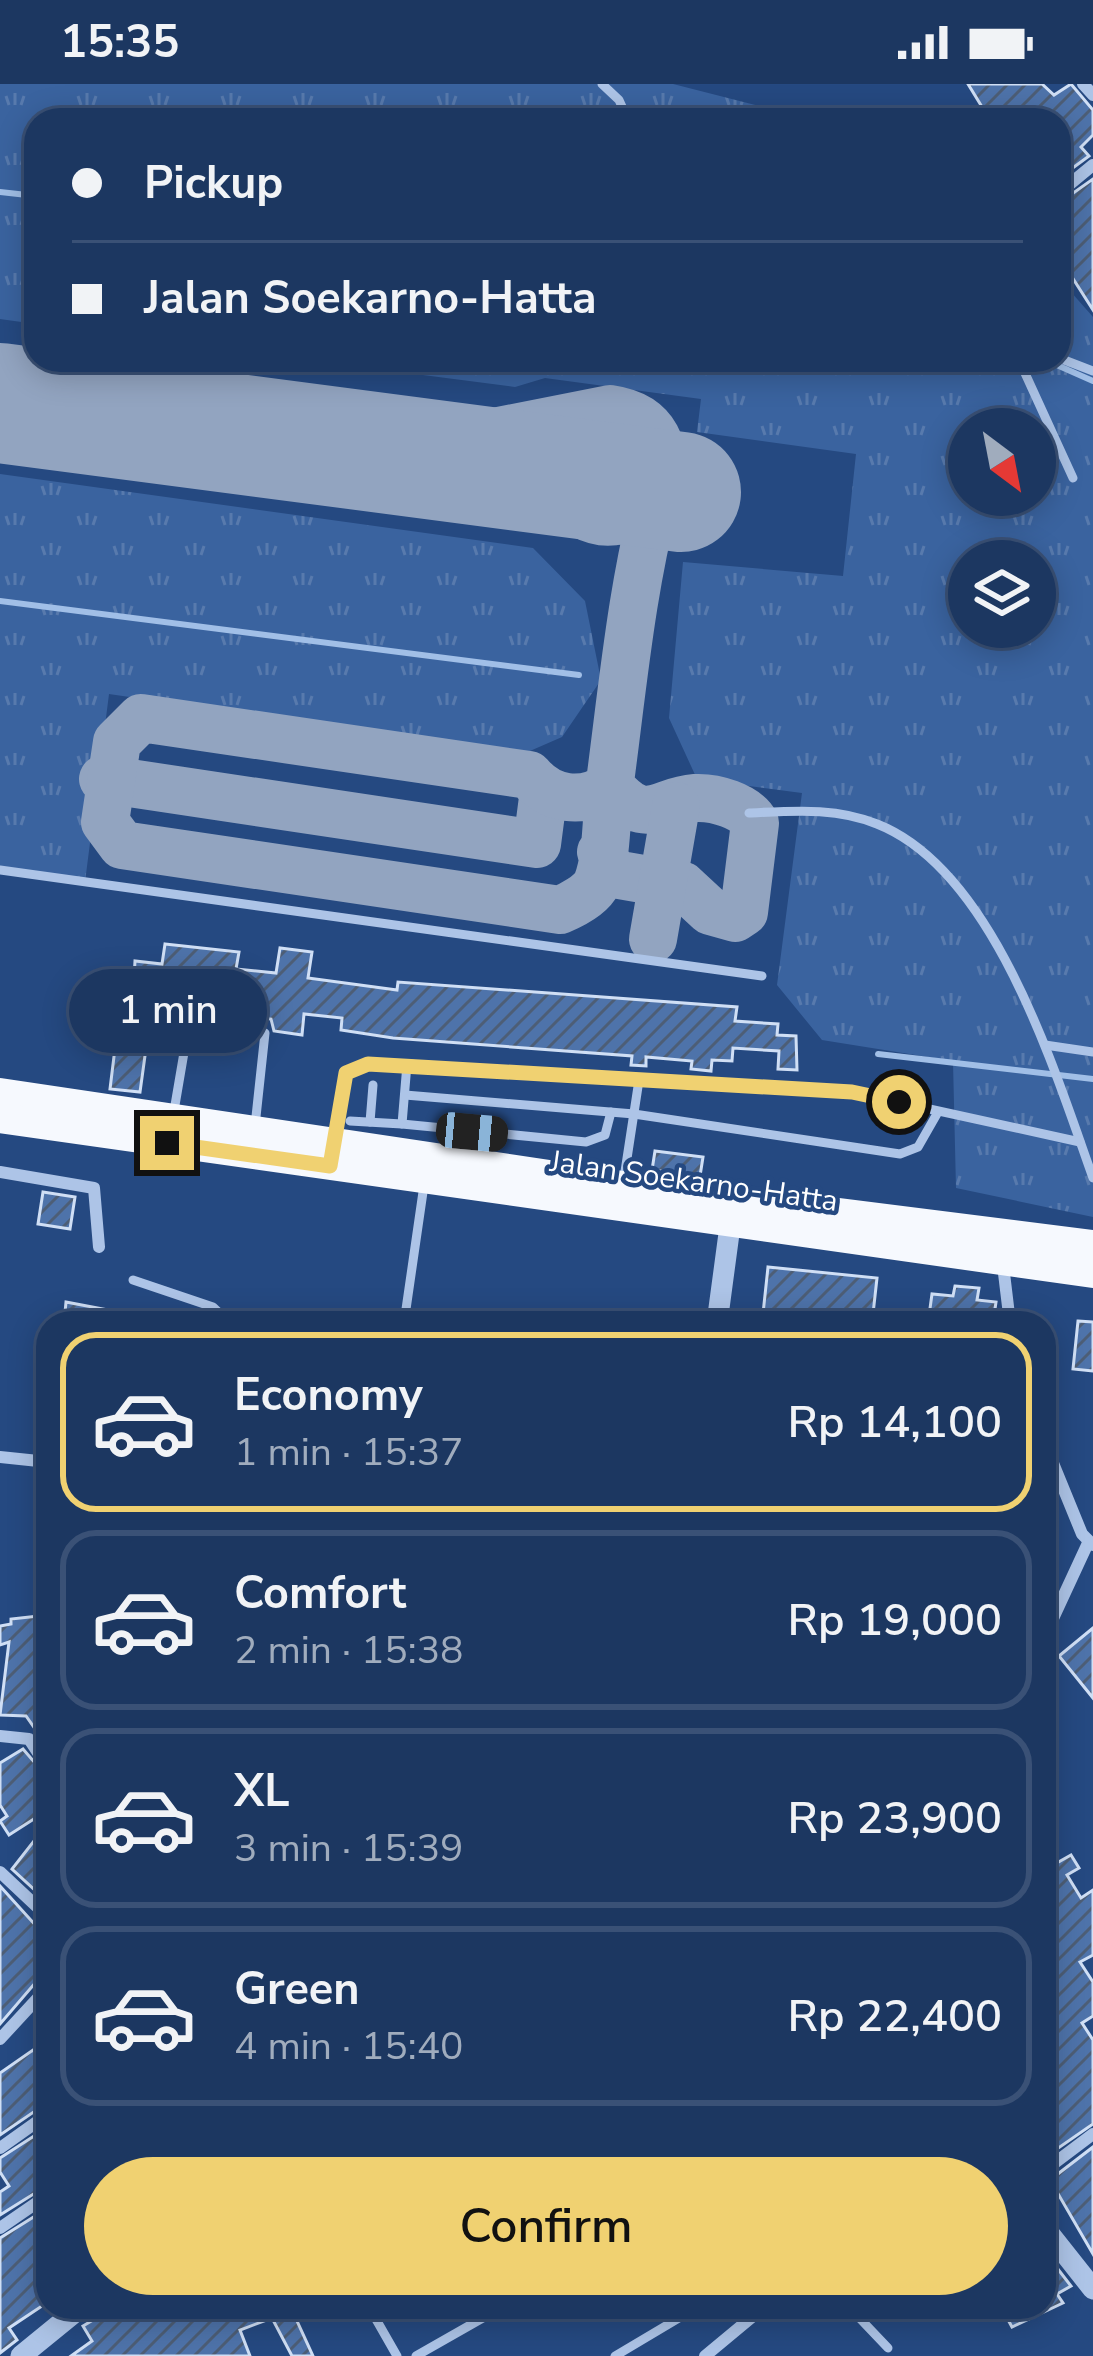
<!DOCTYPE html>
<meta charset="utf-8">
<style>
:root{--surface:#1c3761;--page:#253f67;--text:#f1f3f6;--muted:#a0acbd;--line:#3a5176;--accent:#f0d171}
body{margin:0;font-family:"Nunito Sans",sans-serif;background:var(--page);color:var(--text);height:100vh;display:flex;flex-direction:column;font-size:45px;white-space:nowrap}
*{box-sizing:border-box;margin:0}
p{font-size:39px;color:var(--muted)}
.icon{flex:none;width:66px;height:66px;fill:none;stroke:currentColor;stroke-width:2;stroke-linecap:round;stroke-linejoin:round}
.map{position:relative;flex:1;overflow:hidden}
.panel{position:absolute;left:36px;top:1227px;width:1020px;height:1008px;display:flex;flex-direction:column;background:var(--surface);border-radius:36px;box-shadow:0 6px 30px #0003,0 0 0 3px var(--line)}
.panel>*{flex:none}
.hud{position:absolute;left:24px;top:24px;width:1047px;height:264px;border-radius:36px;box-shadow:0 6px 30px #0003,0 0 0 3px var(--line);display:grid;align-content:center;height:264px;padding:0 48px;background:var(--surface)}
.needle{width:78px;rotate:148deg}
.fabs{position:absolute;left:948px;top:324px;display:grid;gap:24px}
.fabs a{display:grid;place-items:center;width:108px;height:108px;border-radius:50%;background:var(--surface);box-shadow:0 6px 30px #0003,0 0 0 3px var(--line);font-size:60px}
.end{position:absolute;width:54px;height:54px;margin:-27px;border:15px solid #f0d171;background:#111;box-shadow:0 0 0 6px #111}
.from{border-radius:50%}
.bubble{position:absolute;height:84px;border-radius:42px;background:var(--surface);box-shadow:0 6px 30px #0003,0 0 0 3px var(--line);font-size:39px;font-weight:600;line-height:84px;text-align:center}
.car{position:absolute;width:36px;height:72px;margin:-36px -18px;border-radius:15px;box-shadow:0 0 9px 3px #0007;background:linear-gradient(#222 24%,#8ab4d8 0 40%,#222 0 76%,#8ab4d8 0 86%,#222 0)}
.hud b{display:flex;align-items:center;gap:42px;height:114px;font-size:45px}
.hud b+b{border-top:3px solid var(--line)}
.hud i{width:30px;height:30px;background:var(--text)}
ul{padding:21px 0 0;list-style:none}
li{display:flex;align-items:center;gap:36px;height:180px;margin:0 24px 18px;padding:0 24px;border:6px solid var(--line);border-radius:36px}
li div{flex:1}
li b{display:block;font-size:45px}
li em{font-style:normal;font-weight:600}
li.active{border-color:var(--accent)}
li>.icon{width:108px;height:108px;stroke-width:1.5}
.cta{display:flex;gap:24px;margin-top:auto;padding:24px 48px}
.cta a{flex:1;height:138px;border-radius:72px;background:var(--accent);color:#111;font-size:48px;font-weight:600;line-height:138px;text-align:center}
.status{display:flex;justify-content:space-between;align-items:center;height:84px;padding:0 60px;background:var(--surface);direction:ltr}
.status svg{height:33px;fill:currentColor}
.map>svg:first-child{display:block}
.grass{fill:url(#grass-tufts);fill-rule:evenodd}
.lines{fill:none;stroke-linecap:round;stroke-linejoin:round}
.stream{stroke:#a1bfe7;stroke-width:6}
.taxiway{stroke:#92a4c0;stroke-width:48}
.runway{stroke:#92a4c0;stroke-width:120}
.building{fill:url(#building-hatch);stroke:#d0dff5;stroke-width:3}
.service{stroke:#adc4e7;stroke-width:9}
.minor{stroke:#adc4e7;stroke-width:12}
.tertiary{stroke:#adc4e7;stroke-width:21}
.trunk{stroke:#f6f9fe;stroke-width:30}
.route{stroke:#f0d171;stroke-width:15}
.labels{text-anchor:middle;stroke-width:9;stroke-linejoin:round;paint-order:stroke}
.street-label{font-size:30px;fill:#fff;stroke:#254981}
</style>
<div class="status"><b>15:35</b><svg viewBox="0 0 49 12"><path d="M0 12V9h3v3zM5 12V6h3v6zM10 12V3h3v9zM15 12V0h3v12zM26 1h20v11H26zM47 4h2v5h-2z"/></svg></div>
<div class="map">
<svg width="1093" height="2272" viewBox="0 0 1093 2272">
<defs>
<pattern id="grass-tufts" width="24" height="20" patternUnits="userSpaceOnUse" patternTransform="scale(3)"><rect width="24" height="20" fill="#3a639f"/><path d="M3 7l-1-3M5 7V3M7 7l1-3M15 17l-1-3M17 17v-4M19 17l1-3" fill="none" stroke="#587aad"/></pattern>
<pattern id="building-hatch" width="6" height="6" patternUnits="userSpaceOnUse" patternTransform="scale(3)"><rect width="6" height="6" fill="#4e73aa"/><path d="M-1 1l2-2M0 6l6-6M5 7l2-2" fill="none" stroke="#4d5e76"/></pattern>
</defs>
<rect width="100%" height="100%" fill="#254981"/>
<g class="grass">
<polygon points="0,0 673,0 802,33 843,36 36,36 36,240 0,235"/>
<path d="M1063,199L1093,233V1133L956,1104L953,977L822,956L777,901L802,709L697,695L669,634L683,478L843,492L856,370L697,348L701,315L545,294L515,303L307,276H1059ZM969,345H1035V411H969ZM969,477H1035V543H969Z"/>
<polygon points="0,390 533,464 585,517 601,596 562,653 523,670 109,610 85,798 0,783"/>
</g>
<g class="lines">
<g class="stream">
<polyline points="0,108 36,112"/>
<polyline points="984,276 1003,278"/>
<polyline points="1035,278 1050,278 1093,297"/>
<polyline points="0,517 579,591"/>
<polyline points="878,970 1093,995"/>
</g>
<g class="taxiway">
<path d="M245,351L403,366L610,325C706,339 652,468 583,431C566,422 559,403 546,390L485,382"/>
<polyline points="103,695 537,760 544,706"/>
<path d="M601,768L614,790L683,802L710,827L735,834L744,828L755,739C746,722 715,713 695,714C656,717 647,745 610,702C582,721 550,716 529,691L141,634L117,658L105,738L122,761L560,826C572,821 591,811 597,799C608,771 606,728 610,698C623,600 632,500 658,405"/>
<polyline points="653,855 676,722"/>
</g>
<polyline class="runway" points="0,319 681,408"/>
</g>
<g class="building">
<polygon points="968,0 1042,0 1054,11 1071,0 1093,26 1093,51 1081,63 1089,72 1070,86 1059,75 1059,36 1024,36 1015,27 1007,36 990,36"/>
<polygon points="1093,95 1093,226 1070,190 1059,198 1059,119"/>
<polygon points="165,860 239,868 236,885 276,889 280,864 312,868 308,894 397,906 398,898 737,923 735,937 778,940 777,951 796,952 797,986 778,985 779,967 733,964 732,977 712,976 711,987 691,985 692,977 646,973 646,982 631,981 632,972 393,954 341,946 342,934 304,930 302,951 274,947 271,935 152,921 140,1008 110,1005 117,948 131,950 135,877 162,880"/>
<polygon points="655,1067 703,1073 700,1092 652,1086"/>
<polygon points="43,1108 75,1113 70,1145 38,1140"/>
<polygon points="768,1183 877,1194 872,1239 762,1239"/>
<polygon points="955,1202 979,1204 977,1216 996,1218 993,1239 928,1239 932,1210 953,1212"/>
<polygon points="66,1218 129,1230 128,1239 64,1239"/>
<polygon points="1078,1237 1093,1238 1093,1287 1073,1285"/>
<polygon points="48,1531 48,1592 41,1592 38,1649 26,1632 0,1631 9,1558 0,1561 0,1542 11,1540 11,1535"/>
<polygon points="1093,1544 1093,1614 1059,1572"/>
<polygon points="23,1665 48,1694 48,1726 9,1751 0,1737 7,1732 0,1721 0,1679"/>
<polygon points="48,1739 48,1795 37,1808 12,1785"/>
<polygon points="1044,1762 1055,1780 1071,1771 1079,1784 1067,1791 1081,1814 1093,1806 1093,1871 1080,1878 1093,1898 1093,1932 1082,1939 1093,1956 1093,2040 1044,2074 1044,1843 1057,1835 1044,1814"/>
<polygon points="0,1802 48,1855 48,1884 0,1940"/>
<polygon points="33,1966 48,1988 48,2006 38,2013 44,2021 0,2051 0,1989"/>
<polygon points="48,2043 48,2101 0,2131 0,2108 9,2102 0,2088 0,2074"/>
<polygon points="1093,2063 1093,2170 1050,2096"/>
<polygon points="48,2124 48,2218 9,2244 17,2256 0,2269 0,2154"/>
<polygon points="1044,2167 1071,2202 1057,2210 1063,2219 1012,2243 1001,2223 1044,2223"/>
<polygon points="115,2223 297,2223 292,2226 313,2272 292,2272 272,2234 240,2246 250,2272 71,2272 92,2257 83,2242"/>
</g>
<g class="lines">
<g class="service">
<polyline points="602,0 619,16 628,36"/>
<polyline points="1059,274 1093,287"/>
<polyline points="1019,276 1073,394"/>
<path d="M749,729C793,727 836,723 877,740C994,786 1054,985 1093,1094"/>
<polyline points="0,786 762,892"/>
<polyline points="1045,961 1093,968"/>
<polyline points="407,980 402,1040 586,1058 605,1051 611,1028"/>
<polyline points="405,1011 634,1030 900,1070 918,1063 938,1028"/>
<polyline points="174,1027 187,951"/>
<polyline points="350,1037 402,1040"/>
<polyline points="370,1038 373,1001"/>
<polyline points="255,1042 265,949"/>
<polyline points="333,1053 346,990 369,980 407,980 852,1008 1080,1058"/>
<polyline points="624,1094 639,996"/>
<polyline points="133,1196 213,1223 230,1239"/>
<polyline points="404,1239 424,1101"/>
<polyline points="369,2223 397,2272"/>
<polyline points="849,2223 888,2264"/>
<polyline points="416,2272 502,2223"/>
<polyline points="615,2272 684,2231 689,2223"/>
</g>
<g class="minor">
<polyline points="1083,0 1093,11"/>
<polyline points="1059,109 1093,81"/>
<polyline points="0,1088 94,1104 99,1163"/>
<polyline points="1003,1181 1010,1239"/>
<polyline points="1044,1357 1082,1450 1093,1461"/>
<polyline points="0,1373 48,1378"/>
<polyline points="1044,1554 1088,1459"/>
<polyline points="0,1652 29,1655 48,1684"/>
<polyline points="0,1788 48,1833"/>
<polyline points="0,1955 48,1903"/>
<polyline points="0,2064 48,2030"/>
<polyline points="1044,2087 1093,2050"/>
<polyline points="0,2144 48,2111"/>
<polyline points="705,2272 764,2223"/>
</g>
<g class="tertiary">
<polyline points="717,1239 732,1127"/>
<polyline points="1044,2143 1093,2205"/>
<polyline points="21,2272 81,2223"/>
</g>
<g class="trunk">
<polyline points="0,1009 623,1102 1093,1161"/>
<polyline points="0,1034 1093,1189"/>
</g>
</g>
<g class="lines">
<polyline class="route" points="167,1059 330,1082 346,989 368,980 852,1008 899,1018"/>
</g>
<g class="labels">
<g class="street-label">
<text transform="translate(694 1097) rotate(8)" y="10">Jalan Soekarno-Hatta</text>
</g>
</g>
</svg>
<div class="fabs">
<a><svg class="needle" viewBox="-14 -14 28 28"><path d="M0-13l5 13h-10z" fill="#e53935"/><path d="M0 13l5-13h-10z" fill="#a0acbd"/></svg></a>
<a><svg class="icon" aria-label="layers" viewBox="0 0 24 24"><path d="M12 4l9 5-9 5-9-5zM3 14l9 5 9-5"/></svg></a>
</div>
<i class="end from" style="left:899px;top:1018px"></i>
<i class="end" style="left:167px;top:1059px"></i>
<div class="bubble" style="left:69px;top:885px;width:198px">1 min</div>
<i class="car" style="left:472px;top:1048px;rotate:95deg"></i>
<div class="hud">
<b><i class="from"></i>Pickup</b>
<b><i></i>Jalan Soekarno-Hatta</b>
</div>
<section class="panel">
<ul>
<li class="active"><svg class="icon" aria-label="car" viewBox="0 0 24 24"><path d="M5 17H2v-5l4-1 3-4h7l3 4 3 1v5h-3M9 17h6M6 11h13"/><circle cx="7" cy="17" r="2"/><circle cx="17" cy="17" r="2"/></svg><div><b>Economy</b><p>1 min · 15:37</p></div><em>Rp 14,100</em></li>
<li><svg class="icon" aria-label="car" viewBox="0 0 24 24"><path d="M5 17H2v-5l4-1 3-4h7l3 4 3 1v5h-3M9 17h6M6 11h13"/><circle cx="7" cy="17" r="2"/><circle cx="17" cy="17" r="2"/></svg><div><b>Comfort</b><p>2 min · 15:38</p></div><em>Rp 19,000</em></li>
<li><svg class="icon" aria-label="car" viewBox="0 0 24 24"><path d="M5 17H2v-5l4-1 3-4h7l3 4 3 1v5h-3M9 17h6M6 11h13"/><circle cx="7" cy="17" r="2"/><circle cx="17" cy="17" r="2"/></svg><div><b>XL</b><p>3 min · 15:39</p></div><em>Rp 23,900</em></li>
<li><svg class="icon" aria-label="car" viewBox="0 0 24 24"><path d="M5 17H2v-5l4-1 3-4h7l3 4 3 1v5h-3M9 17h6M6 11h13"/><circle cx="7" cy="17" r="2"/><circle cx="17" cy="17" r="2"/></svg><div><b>Green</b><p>4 min · 15:40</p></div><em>Rp 22,400</em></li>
</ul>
<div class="cta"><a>Confirm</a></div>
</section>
</div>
